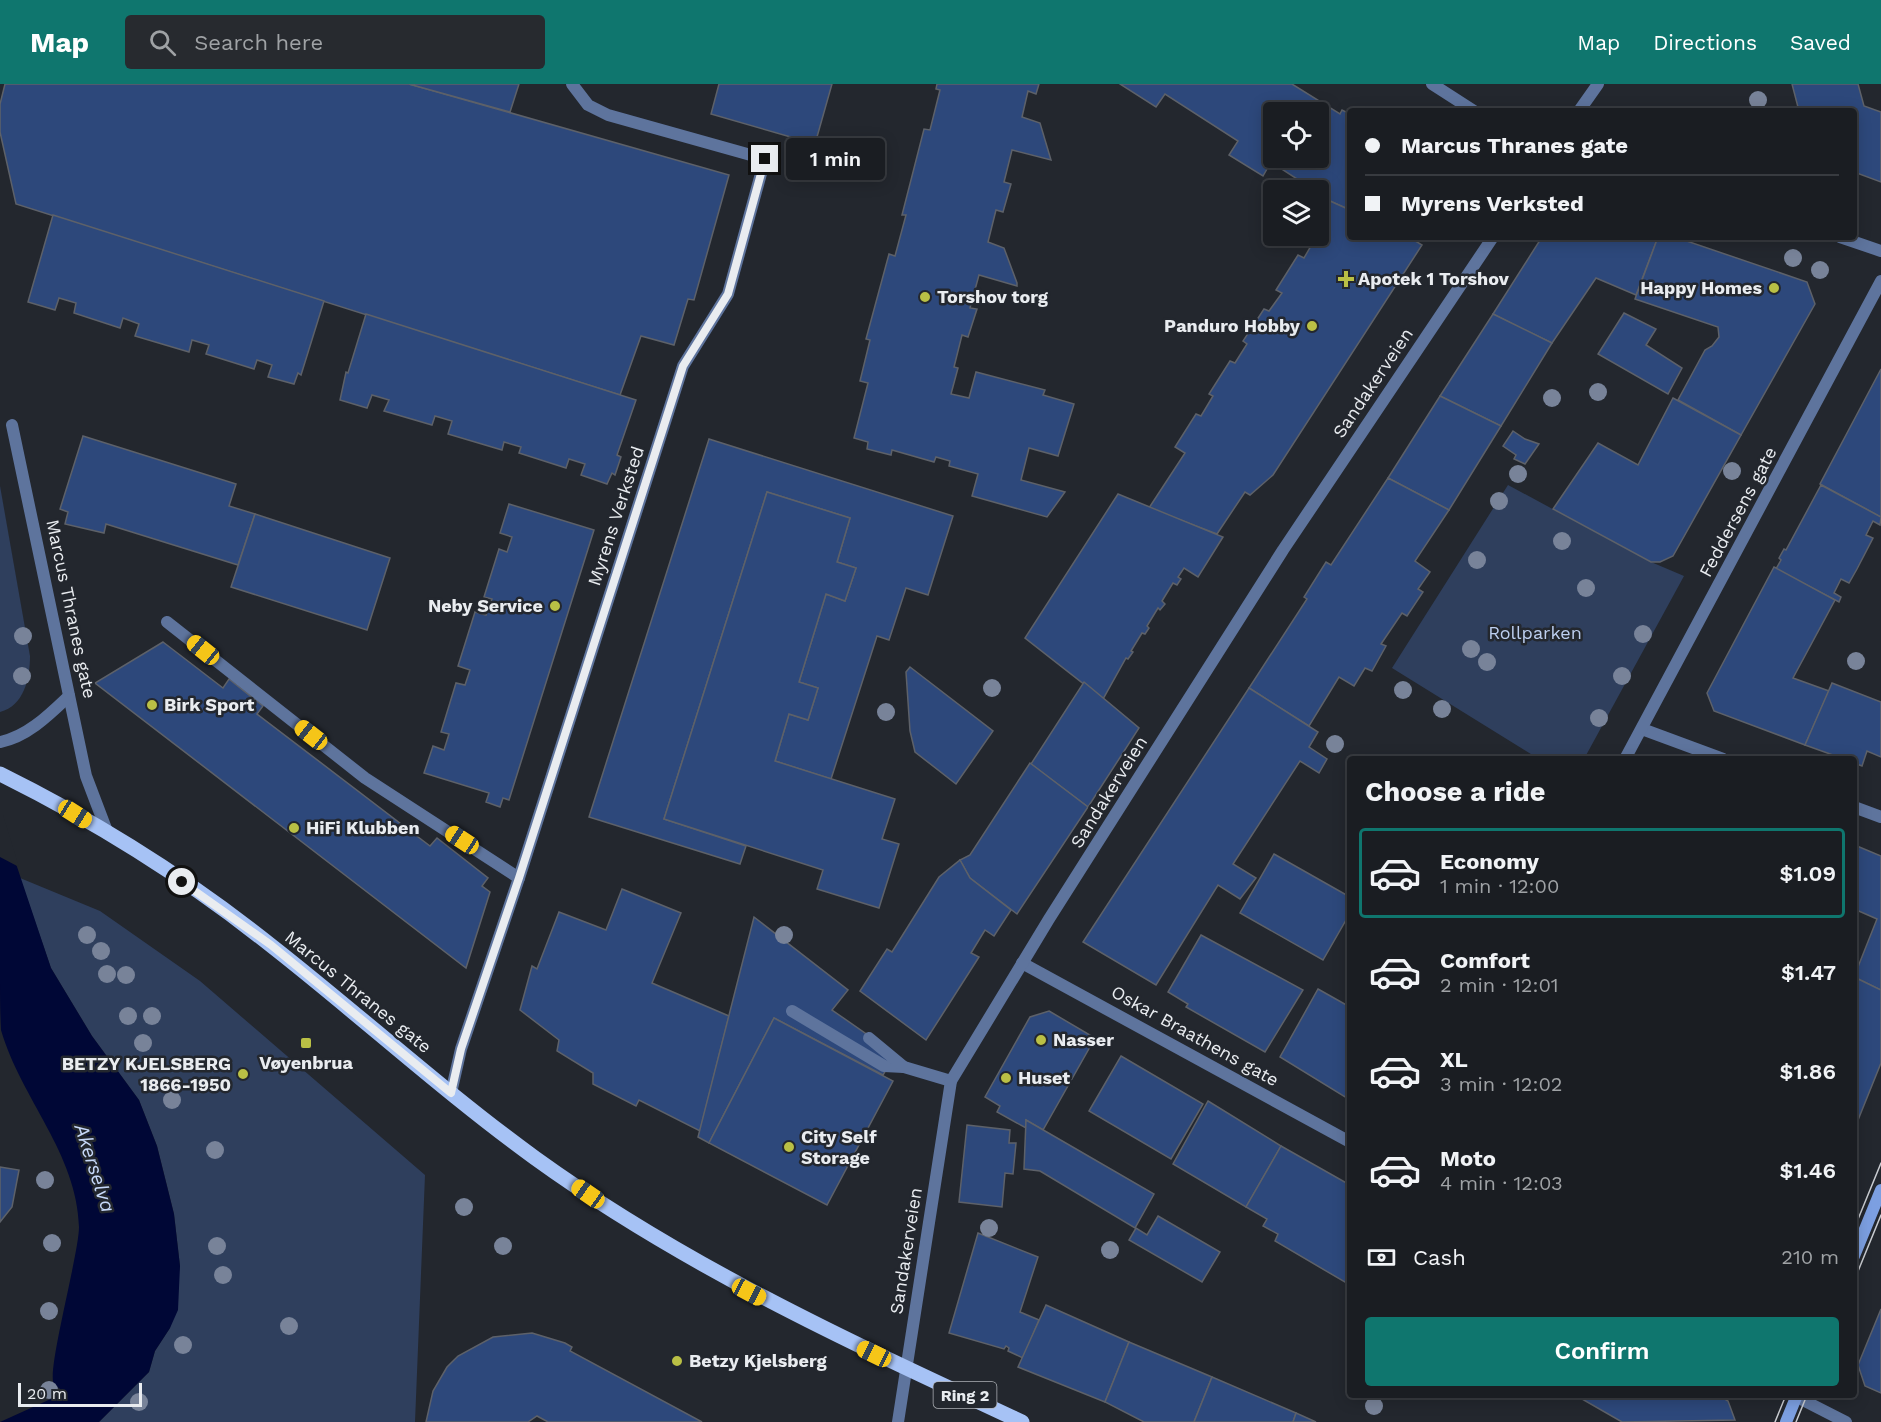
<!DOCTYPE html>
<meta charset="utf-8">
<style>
:root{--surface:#1a1d22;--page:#272a2f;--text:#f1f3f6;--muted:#9fa2a5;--line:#383b40;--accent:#0f766e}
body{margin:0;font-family:"Work Sans",sans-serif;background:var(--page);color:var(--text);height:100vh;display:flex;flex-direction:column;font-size:22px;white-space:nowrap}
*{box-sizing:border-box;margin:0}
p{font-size:20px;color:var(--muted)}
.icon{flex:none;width:33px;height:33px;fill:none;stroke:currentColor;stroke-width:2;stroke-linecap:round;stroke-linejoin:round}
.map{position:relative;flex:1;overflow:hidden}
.drawer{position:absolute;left:1347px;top:672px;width:510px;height:642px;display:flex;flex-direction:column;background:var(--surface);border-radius:6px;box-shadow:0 3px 15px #0003,0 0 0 2px var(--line)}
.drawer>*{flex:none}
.guide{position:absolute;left:1347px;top:24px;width:510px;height:132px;border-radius:6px;box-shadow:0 3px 15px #0003,0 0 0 2px var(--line);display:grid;align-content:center;height:132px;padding:0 18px;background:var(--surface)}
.buttons{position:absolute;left:1263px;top:18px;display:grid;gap:12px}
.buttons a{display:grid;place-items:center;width:66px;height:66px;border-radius:6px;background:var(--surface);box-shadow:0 3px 15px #0003,0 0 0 2px var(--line);font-size:30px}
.scale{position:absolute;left:18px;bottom:15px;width:124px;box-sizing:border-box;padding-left:6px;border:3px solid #e9ecf0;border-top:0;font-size:16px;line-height:21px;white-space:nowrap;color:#e9ecf0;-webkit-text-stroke:4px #23272e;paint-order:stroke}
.end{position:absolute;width:27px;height:27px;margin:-14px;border:8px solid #e9ecf0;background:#111;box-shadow:0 0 0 3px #111}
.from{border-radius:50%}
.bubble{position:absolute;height:42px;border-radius:6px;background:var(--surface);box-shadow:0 3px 15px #0003,0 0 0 2px var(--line);font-size:20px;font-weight:600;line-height:42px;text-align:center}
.car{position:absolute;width:18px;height:36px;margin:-18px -9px;border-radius:8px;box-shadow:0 0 4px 2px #0007;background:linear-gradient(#f5c518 24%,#345 0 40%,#f5c518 0 76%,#345 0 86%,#f5c518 0)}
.guide b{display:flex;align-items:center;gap:21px;height:57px;font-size:22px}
.guide b+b{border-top:2px solid var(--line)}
.guide i{width:15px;height:15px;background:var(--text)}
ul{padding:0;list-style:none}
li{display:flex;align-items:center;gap:18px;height:90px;margin:0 12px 9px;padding:0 6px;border:3px solid transparent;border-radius:6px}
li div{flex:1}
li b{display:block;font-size:22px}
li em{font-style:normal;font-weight:600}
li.selected{border-color:var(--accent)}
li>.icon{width:54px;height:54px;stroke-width:1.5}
h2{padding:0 18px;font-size:27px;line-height:72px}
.pay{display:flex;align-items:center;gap:15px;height:66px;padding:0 18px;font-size:22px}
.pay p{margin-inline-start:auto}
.cta{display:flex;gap:12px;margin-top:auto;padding:12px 18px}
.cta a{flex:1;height:69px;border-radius:6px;background:var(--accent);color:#fff;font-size:24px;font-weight:600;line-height:69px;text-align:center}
header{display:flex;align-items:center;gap:36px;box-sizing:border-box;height:84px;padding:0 30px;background:var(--accent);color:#fff}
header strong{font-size:28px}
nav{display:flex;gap:33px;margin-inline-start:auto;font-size:21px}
.search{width:420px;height:54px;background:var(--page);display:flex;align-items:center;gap:15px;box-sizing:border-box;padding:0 21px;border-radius:6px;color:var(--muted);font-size:22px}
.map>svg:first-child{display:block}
.green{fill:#2f3f5d}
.water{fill:#000736}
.pier{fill:#23272e}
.building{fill:#2d487b;stroke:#5d6169;stroke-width:1.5;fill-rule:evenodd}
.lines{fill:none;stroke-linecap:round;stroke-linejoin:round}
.lane{stroke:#5e749d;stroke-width:12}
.street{stroke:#5e749d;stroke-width:12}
.secondary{stroke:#7c9fe1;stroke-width:12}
.primary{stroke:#a6c2f5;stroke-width:15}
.tram{stroke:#c9ccd1;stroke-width:1.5}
.tree{fill:#788399}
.route{stroke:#e9ecf0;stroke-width:8}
.poi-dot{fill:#bac045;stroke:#23272e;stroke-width:2}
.labels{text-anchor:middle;stroke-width:5;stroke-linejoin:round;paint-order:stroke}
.shield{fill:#23272e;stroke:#aeb1b6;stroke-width:1.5}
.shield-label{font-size:16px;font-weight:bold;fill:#e9ecf0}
.poi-label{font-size:18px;font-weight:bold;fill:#e9ecf0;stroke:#23272e;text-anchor:start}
.street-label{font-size:18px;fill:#e9ecf0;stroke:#23272e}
.park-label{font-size:18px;fill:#bdcff0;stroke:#23272e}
.water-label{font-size:20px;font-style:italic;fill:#c7d9fa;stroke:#23272e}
</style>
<header>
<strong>Map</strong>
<div class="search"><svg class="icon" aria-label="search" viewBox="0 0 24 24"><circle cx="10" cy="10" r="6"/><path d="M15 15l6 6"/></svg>Search here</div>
<nav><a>Map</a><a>Directions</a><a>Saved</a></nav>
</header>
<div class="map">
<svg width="1881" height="1338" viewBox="0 0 1881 1338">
<rect width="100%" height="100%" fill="#23272e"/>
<g class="green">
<polygon points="1508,401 1651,478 1684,492 1584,675 1539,675 1392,584"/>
<path d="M0,402L30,572C30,594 24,622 0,628Z"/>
<polygon points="20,794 100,827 200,897 425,1091 415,1338 99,1338 149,1288 155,1267 170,1244 180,1182 174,1130 157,1062 139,1016 92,952 51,884"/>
</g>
<path class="water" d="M0,732L51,884L92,952L139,1016L157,1062L174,1130L180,1182L178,1226L170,1244L155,1267L149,1288L99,1338H0L64,1309C61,1304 57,1304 54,1300C46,1289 79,1170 79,1143C77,1069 21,1015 1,946C0,929 0,905 0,887C0,835 0,784 0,732Z"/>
<polygon class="pier" points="0,729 3,731 19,783 0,773"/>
<g class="building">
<polygon points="5,0 409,0 729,91 694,216 688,215 674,261 641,252 620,311 16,120 0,48 0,20"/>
<polygon points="409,0 519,0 510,28"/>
<polygon points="719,0 832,0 815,60 711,30"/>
<polygon points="937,0 1039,0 1036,10 1028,7 1022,33 1040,39 1051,76 1012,66 1004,98 1011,100 1003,128 996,126 988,158 1004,164 1017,199 1017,202 979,191 970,224 977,225 968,253 962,251 954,283 958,284 951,310 969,314 976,288 1045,306 1043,311 1074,320 1058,372 1029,364 1021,396 1065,408 1047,433 972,412 978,390 949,382 950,377 936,373 934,378 892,366 891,371 867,365 868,358 854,354 868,299 860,297 870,256 866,255 889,170 895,172 906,131 902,131 924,45 930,46 940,6 936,5"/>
<path d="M1120,0H1292L1340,30L1342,26L1350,30V126L1330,117L1318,106H1314L1271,78L1263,92L1229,71L1238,57L1165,10L1156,23ZM1274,28H1318V74H1274Z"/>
<polygon points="1792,0 1858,0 1864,22 1881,28 1881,98 1854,88 1854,27 1799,27"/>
<polygon points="1330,117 1350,126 1350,153 1409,153 1422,161 1273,391 1250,411 1245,408 1217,450 1149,424 1185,369 1175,363 1196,330 1201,332 1213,312 1209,310 1230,277 1235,279 1247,260 1243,257 1264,225 1269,227 1282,209 1276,206 1298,171 1304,174 1315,155 1311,152 1318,152 1318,138"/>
<polygon points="53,131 324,217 301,291 298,289 294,300 268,293 272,281 257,276 254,285 206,270 209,261 192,256 189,268 135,252 139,240 123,234 120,244 74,229 76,219 59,214 55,226 28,218"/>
<polygon points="1542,153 1658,153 1636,211 1596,194 1552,259 1493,230"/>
<polygon points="1658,153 1675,153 1807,198 1815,220 1741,351 1678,316 1705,266 1712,262 1719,253 1718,243 1635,215"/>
<polygon points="1624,229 1656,245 1646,261 1682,284 1668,310 1598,270"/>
<polygon points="366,230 636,316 617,371 621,373 615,391 612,389 607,400 581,391 585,380 569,375 566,384 519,369 521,363 504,358 502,366 448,350 452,337 435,332 432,341 384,327 389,316 372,311 367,324 340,316 346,288 348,289"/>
<polygon points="1493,230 1552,259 1501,342 1440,312"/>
<polygon points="1881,285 1881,433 1820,400"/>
<polygon points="1440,312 1501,342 1449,426 1388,394"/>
<polygon points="1673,314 1741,351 1673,472 1660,478 1651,478 1553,425 1598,359 1638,381"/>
<polygon points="1513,347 1525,355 1539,360 1525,380 1514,375 1516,371 1503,362"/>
<polygon points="83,352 236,400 229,422 255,430 238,481 106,440 104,449 65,440 68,428 60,425"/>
<polygon points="709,355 953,432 928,511 906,504 889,556 877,552 831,695 775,677 789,630 808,636 818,604 799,598 826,510 845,517 856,484 837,478 850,434 767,408 664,735 746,762 740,780 589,733"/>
<polygon points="1388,394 1449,426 1415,477 1430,488 1418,505 1423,508 1407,532 1402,529 1381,560 1386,562 1372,587 1365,584 1354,602 1339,593 1309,642 1249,604 1307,515 1304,513 1326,478 1331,481"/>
<polygon points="1821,401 1881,433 1880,441 1873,437 1866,451 1873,454 1857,485 1849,499 1841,495 1834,509 1841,513 1839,518 1776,485 1781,476 1779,474 1784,465 1786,466"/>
<polygon points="767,408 850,434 837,478 856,484 845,517 826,510 799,598 818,604 808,636 789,630 775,677 895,715 882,755 899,760 879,824 817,805 823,786 664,735"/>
<polygon points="1118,410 1223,453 1198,493 1184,484 1178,493 1181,495 1177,501 1173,499 1162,517 1165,520 1160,526 1158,524 1147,542 1149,544 1145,550 1142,549 1131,567 1133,568 1128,575 1126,574 1103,615 1025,554"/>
<polygon points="509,420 594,446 509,716 503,714 500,723 486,718 489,709 424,689 433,662 444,666 449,650 441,648 456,599 465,601 470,586 458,582 475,528 486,531 492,515 484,513 499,465 507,468 512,453 500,449"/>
<polygon points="255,430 390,474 367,546 231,503"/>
<polygon points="1774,483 1835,516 1793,594 1829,607 1805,661 1714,627 1707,609"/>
<polygon points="163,558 223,604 229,595 263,622 257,630 430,762 437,754 488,794 482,802 490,808 466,884 95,599"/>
<polygon points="910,583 993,647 956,700 915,668 910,647 906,588"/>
<polygon points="1084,598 1139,644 1088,723 1031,680"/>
<polygon points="1832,599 1881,618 1881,673 1867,667 1862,682 1854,679 1854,675 1844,675 1805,661"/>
<polygon points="1249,604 1318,648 1309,663 1327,675 1319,689 1300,677 1233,780 1256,794 1240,815 1218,801 1156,901 1083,858"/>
<polygon points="1030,679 1088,723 1017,830 970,794 960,776 970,771"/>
<polygon points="1857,762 1881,772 1881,906 1854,893 1877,835 1854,825 1854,768"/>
<polygon points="1274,770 1350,813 1350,829 1323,876 1240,829"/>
<polygon points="960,776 970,794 1011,826 994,852 985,846 971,869 979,873 926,956 860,907 887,865 892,868 939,793"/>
<polygon points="622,805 681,829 652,899 729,932 700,1047 639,1016 636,1022 593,1000 593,989 557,967 559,956 520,926 532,882 537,885 559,828 606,846"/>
<polygon points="754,833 848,906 832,926 895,970 883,991 774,934 709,1059 698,1053"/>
<polygon points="1201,851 1303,906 1265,968 1186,923 1188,920 1168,908"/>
<polygon points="1854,893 1881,906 1881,979 1858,1036 1854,1033"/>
<polygon points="1318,905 1350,923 1350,1016 1280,973"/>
<polygon points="1049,927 1095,954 1043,1046 1026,1036 1026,1044 997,1028 1000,1022 985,1013 1030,933"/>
<polygon points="774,934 893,997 827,1121 709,1059"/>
<polygon points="1121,972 1203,1020 1171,1075 1089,1027"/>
<polygon points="1208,1017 1281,1062 1246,1123 1173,1080"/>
<polygon points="1026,1036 1154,1110 1135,1144 1040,1087 1024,1085"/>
<polygon points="967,1041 1010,1046 1009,1059 1016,1059 1013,1090 1005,1089 1002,1123 959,1118"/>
<polygon points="1281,1062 1350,1101 1350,1201 1275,1157 1278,1150 1263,1142 1267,1135 1246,1123"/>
<polygon points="0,1083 19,1086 12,1123 0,1138"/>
<polygon points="1158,1132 1220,1168 1202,1198 1129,1156 1136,1144 1147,1151"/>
<polygon points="978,1149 1038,1173 1020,1228 1039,1236 1023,1274 1008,1267 1009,1264 1006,1262 1004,1265 949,1249"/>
<polygon points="1046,1221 1129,1258 1105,1318 1018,1283"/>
<polygon points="1881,1225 1881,1309 1865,1302 1858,1281"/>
<polygon points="532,1249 565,1259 572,1263 570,1267 702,1338 548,1338 537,1332 528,1338 426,1338 433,1307 447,1283 458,1272 493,1253"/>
<polygon points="1129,1258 1212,1293 1194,1338 1144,1338 1105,1318"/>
<polygon points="1212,1293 1296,1329 1293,1338 1194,1338"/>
<polygon points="1575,1311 1718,1311 1728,1317 1735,1336 1622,1338"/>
<polygon points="1296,1329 1316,1338 1293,1338"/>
</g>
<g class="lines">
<g class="lane">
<polyline points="1432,0 1474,27"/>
<polyline points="12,341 86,692 108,750"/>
<polyline points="167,538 365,694 519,794"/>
<path d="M0,658C27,653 49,631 69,612"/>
<polyline points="792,927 884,982 904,983"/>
<polyline points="869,954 904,983 951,997"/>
<polyline points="451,1009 461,965 519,794 683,282 728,210 765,75 608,31 588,21 572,0"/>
</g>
<g class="street">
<polyline points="1579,27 1598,0"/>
<polyline points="1840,153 1881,167"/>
<polyline points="1642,645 1723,675"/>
<polyline points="1625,675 1881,197"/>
<polyline points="1854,723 1881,733"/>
<polyline points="1022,879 1350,1058"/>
<polyline points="1793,1311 1846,1338"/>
<polyline points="898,1338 951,997 1049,835 1283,466 1493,153"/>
</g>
<g class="secondary">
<polyline points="1854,1172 1881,1106"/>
<polyline points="1786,1338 1797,1311"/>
</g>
<path class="primary" d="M0,690C95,737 189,796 273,863C361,932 444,1008 535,1074C686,1183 854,1260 1022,1338"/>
<g class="tram">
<polyline points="1854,1145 1881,1079"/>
<polyline points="1854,1197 1881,1131"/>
<polyline points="1775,1338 1786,1311"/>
<polyline points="1796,1338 1807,1311"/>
</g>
</g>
<g class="tree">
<circle cx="1758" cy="16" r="9"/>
<circle cx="1793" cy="174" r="9"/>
<circle cx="1820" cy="186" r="9"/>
<circle cx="1598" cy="308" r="9"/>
<circle cx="1552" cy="314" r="9"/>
<circle cx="1732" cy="387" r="9"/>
<circle cx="1518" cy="390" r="9"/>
<circle cx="1499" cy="417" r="9"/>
<circle cx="1562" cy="457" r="9"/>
<circle cx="1477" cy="476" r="9"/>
<circle cx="1586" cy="504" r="9"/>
<circle cx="1643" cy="550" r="9"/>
<circle cx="23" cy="552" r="9"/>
<circle cx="1471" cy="565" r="9"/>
<circle cx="1856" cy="577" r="9"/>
<circle cx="1487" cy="578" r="9"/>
<circle cx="22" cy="592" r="9"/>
<circle cx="1622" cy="592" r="9"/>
<circle cx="992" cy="604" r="9"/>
<circle cx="1403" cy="606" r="9"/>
<circle cx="1442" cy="625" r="9"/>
<circle cx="886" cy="628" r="9"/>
<circle cx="1599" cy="634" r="9"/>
<circle cx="1335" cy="660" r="9"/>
<circle cx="87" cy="851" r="9"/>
<circle cx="784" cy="851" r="9"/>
<circle cx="101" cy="867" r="9"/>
<circle cx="107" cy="890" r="9"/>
<circle cx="126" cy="891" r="9"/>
<circle cx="128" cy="932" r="9"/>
<circle cx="152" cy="932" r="9"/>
<circle cx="143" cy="959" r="9"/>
<circle cx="172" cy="1016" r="9"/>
<circle cx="215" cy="1066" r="9"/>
<circle cx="45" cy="1096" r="9"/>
<circle cx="464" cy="1123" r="9"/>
<circle cx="989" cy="1144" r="9"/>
<circle cx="52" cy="1159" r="9"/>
<circle cx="217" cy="1162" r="9"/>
<circle cx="503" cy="1162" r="9"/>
<circle cx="1110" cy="1166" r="9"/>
<circle cx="223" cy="1191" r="9"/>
<circle cx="49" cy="1227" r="9"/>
<circle cx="289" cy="1242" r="9"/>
<circle cx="183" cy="1261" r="9"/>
<circle cx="49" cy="1306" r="9"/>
<circle cx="139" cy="1318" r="9"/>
<circle cx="1374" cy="1322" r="9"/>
</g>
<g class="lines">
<polyline class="route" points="182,798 271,861 451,1009 461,965 519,794 683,282 728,210 765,75"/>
</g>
<g class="poi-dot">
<path d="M1343 186h6v6h6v6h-6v6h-6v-6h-6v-6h6z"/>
<circle cx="1774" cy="204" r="6"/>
<circle cx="925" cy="213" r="6"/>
<circle cx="1312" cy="242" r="6"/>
<circle cx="555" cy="522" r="6"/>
<circle cx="152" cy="621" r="6"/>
<circle cx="294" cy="744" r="6"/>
<circle cx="1041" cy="956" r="6"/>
<rect x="300" y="953" width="12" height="12" rx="3"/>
<circle cx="243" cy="990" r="6"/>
<circle cx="1006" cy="994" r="6"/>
<circle cx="789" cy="1063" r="6"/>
<circle cx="677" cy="1277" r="6"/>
</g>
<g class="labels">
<rect class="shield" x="933.5" y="1298" width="63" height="26" rx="4.5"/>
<g class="shield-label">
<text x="965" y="1317">Ring 2</text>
</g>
<g class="poi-label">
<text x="1358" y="201">Apotek 1 Torshov</text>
<text x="1762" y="210" text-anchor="end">Happy Homes</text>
<text x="937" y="219">Torshov torg</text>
<text x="1300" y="248" text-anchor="end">Panduro Hobby</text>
<text x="543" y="528" text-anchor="end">Neby Service</text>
<text x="164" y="627">Birk Sport</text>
<text x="306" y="750">HiFi Klubben</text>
<text x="1053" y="962">Nasser</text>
<text x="306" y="985" text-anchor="middle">Vøyenbrua</text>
<text x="231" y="986" text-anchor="end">BETZY KJELSBERG<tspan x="231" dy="21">1866-1950</tspan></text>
<text x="1018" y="1000">Huset</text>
<text x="801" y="1059">City Self<tspan x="801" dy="21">Storage</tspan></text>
<text x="689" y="1283">Betzy Kjelsberg</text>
</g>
<g class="street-label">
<text transform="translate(1373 299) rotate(-56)" y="6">Sandakerveien</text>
<text transform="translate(1738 428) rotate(-62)" y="6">Feddersens gate</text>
<text transform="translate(616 432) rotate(-72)" y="6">Myrens Verksted</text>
<text transform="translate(71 525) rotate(78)" y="6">Marcus Thranes gate</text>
<text transform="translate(1109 708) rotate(-58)" y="6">Sandakerveien</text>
<text transform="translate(358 908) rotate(39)" y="6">Marcus Thranes gate</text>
<text transform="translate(1195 952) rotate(29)" y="6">Oskar Braathens gate</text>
<text transform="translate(906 1167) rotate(-81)" y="6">Sandakerveien</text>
</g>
<g class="park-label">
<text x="1535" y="555">Rollparken</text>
</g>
<g class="water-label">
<text transform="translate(95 1084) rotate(72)" y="7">Akerselva</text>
</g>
</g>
</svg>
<div class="buttons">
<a><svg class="icon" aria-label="locate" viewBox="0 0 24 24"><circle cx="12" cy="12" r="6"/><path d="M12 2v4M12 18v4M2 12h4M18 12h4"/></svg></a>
<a><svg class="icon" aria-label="layers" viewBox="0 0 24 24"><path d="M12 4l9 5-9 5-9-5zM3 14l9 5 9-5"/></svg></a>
</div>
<div class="scale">20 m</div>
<i class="end from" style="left:182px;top:798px"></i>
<i class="end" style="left:765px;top:75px"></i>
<div class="bubble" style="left:786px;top:54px;width:99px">1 min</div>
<i class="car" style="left:203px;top:566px;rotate:309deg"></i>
<i class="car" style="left:311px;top:651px;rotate:308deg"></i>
<i class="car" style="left:75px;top:730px;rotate:122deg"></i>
<i class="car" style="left:462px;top:756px;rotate:303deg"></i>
<i class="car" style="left:588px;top:1110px;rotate:305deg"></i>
<i class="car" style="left:749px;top:1208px;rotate:118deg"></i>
<i class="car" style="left:874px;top:1270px;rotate:296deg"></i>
<div class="guide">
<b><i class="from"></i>Marcus Thranes gate</b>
<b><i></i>Myrens Verksted</b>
</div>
<section class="drawer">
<h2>Choose a ride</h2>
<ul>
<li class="selected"><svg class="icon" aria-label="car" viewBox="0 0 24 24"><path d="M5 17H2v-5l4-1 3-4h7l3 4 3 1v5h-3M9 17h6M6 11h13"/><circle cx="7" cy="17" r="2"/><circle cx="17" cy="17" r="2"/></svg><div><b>Economy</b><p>1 min · 12:00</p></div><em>$1.09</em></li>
<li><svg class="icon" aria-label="car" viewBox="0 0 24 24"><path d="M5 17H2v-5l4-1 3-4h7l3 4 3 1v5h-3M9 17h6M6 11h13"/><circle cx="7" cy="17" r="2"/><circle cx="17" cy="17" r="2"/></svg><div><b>Comfort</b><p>2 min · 12:01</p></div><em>$1.47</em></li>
<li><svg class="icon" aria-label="car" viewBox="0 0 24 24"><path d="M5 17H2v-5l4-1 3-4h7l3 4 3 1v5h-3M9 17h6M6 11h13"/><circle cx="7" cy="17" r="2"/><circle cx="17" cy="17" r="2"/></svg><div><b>XL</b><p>3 min · 12:02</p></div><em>$1.86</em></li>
<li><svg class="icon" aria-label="car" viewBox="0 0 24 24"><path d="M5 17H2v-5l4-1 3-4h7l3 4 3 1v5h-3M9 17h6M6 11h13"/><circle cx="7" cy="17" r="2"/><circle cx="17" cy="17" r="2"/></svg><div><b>Moto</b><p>4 min · 12:03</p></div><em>$1.46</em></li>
</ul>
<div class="pay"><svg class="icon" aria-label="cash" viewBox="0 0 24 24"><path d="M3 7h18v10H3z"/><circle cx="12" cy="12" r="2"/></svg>Cash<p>210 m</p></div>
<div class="cta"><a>Confirm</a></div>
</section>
</div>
